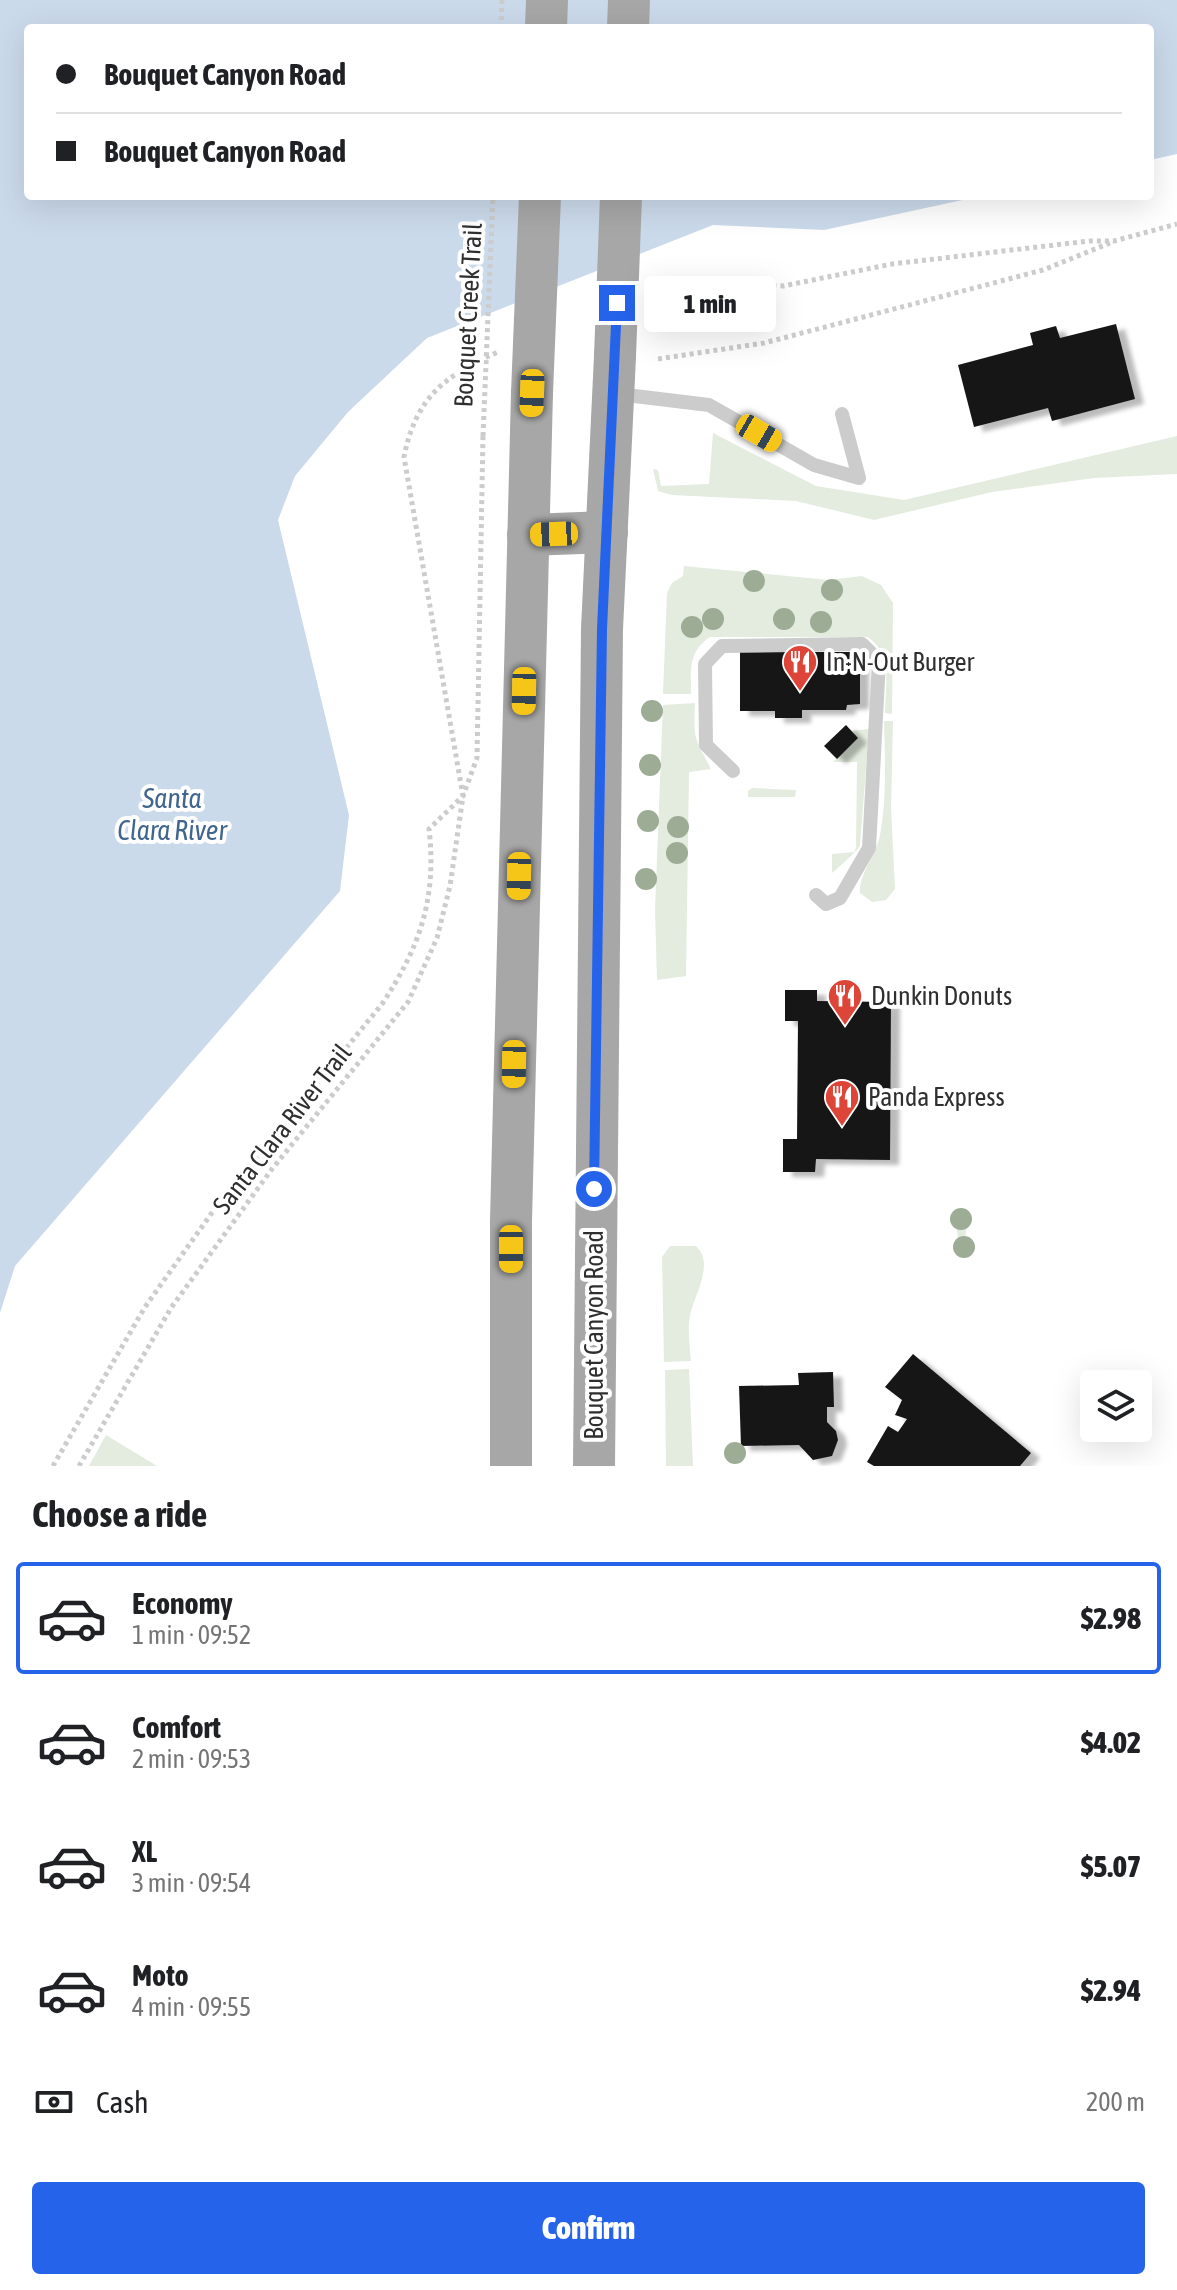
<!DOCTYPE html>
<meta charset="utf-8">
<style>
:root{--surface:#fff;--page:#f2f2f2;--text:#202124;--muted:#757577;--line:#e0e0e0;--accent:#2563eb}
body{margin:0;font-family:"Asap Condensed",sans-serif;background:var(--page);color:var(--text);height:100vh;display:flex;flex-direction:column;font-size:30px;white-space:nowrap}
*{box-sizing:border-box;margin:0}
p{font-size:26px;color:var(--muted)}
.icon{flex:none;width:44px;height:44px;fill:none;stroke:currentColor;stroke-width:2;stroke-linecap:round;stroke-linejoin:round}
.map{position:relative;height:1466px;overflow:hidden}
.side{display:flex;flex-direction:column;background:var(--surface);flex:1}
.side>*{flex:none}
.hud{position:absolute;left:24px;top:24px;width:1130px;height:176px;border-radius:8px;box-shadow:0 8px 32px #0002;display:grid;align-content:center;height:176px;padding:0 32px;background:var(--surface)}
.buttons{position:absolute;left:1080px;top:1370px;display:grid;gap:16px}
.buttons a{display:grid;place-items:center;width:72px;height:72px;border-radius:8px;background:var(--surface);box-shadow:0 8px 32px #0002;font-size:40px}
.end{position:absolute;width:36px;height:36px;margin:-18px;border:10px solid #2563eb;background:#fff;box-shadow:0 0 0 4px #fff}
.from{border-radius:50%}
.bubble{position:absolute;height:56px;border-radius:8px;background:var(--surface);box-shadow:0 8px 32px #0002;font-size:26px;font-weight:800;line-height:56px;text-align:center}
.car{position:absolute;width:24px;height:48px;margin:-24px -12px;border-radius:10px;box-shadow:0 0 6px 2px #0007;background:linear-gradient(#f5c518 24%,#345 0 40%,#f5c518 0 76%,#345 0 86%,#f5c518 0)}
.hud b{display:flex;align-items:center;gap:28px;height:76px;font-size:30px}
.hud b+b{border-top:2px solid var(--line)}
.hud i{width:20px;height:20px;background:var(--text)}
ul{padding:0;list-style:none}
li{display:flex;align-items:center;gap:24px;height:112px;margin:0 16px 12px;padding:0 16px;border:4px solid transparent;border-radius:8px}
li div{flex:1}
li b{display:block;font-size:30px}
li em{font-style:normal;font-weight:800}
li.selected{border-color:var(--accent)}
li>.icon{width:72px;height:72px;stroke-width:1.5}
h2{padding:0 32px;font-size:36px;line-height:96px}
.pay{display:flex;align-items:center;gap:20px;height:88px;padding:0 32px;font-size:30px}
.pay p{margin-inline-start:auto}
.cta{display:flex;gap:16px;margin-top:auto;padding:16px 32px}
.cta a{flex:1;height:92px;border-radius:8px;background:var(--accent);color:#fff;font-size:32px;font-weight:800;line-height:92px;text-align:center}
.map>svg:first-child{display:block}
.green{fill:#e3ecde}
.water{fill:#cbdaeb}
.building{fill:#161616;filter:url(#shadow)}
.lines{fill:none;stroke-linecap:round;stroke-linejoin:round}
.path{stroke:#ccc;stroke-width:5;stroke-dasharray:4 4;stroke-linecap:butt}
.lane{stroke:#ccc;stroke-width:14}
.primary{stroke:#a7a7a7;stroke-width:42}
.path-bridge{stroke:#ccc;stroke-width:5;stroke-dasharray:4 4;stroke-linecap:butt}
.primary-bridge{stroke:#a7a7a7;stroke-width:42}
.tree{fill:#9dac95}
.route{stroke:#2563eb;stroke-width:10}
.labels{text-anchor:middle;stroke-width:8;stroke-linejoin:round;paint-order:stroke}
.street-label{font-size:26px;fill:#2f2f2f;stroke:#fff}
.poi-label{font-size:26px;fill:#2f2f2f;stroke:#fff;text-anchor:start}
.water-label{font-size:28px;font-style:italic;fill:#40658e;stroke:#fff}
</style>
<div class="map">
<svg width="1177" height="1466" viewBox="0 0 1177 1466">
<defs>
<filter id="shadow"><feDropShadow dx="9" dy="5" stdDeviation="2" flood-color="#0004"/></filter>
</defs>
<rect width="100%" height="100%" fill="#fff"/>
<g class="green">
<polygon points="713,433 816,486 904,500 1177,436 1177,474 1094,478 992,492 874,520 796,501 672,495 658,491 653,469 658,470 661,486 709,484"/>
<path d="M684,566L829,580L862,576L881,585L893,603L892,714L885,713C885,685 894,653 867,637H710C688,652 691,669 691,694H663L667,593L672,583L683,576Z"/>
<path d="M695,703C693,740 695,738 711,769L689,772L686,976L657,980L655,909L663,705Z"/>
<path d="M884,721H893L891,808L895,889L886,900L872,902L860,893C859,873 876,856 880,835C887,798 885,758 884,721Z"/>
<path d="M869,729L860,846C857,851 837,869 832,873V854L854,852L856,848L857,762H833L858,738L851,731Z"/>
<polygon points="752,788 796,790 795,797 748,797 748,791"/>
<polygon points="962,1209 966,1225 965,1257 959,1254 956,1215"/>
<path d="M670,1246H696C717,1266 690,1299 689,1323C688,1335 690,1348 691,1361L664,1362L662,1257Z"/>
<polygon points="689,1369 693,1466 666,1466 665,1370"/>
<polygon points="106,1435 157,1466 89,1466"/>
</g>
<polygon class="water" points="0,0 1177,0 1177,154 1150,160 1150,28 28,28 28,196 981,196 824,230 713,225 427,338 348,412 295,476 278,520 349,815 340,891 15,1266 0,1313"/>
<g class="building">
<polygon points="1116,324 1135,399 1052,421 1048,408 974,427 958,365 1033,345 1030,333 1056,326 1060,338"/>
<polygon points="794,647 794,656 812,656 812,652 850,652 849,664 860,665 860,704 847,705 846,710 802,710 802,718 775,718 775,711 740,711 740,652"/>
<polygon points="846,725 858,738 837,759 824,746"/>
<polygon points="785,990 817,990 817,1001 891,1002 890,1160 816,1159 815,1172 783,1172 783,1139 797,1139 798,1021 785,1021"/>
<polygon points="913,1354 1031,1453 1020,1466 874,1466 867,1462 888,1426 898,1432 907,1419 895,1415 902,1400 885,1387"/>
<polygon points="833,1372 834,1407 827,1407 827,1422 836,1431 838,1440 832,1456 813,1460 799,1445 741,1446 739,1386 799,1385 798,1373"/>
</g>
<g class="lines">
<g class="path">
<polyline points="501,28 502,0"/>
<polyline points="653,285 681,280 783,286 892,264 1089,241 1114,241 1177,224"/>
<polyline points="658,359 764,343 1043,270 1110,243"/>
<path d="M53,1466L145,1307L211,1214L382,1004C420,947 437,898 429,829L463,796L477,758L483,436"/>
<path d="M79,1466L171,1308L272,1169L408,1002L437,938L450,886L463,796L404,457C416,396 446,375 500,351"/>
</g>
<g class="lane">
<polyline points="618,394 709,405 814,465 859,478 842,414"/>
<polyline points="733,771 706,745 705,664 722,646 862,644 879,661 869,848 840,898 826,904 816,895"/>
</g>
<g class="primary">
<polyline points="546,28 547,0"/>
<polyline points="628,28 629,0"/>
<polyline points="528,535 607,532"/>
<polyline points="511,1466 511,1221 532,393"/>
<polyline points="594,1466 602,629 615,356"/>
</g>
<polyline class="path-bridge" points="483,436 493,196"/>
<g class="primary-bridge">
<polyline points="615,356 621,196"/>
<polyline points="532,393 540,196"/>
</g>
</g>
<g class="tree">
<circle cx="754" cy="581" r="11"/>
<circle cx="832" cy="590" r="11"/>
<circle cx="713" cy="619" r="11"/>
<circle cx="784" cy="619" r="11"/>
<circle cx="821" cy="622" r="11"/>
<circle cx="692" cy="627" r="11"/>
<circle cx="652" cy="711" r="11"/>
<circle cx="650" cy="765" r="11"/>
<circle cx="648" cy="821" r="11"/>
<circle cx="678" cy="827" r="11"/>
<circle cx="677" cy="853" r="11"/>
<circle cx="646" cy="879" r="11"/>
<circle cx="961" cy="1219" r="11"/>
<circle cx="964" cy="1247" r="11"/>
<circle cx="735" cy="1453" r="11"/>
</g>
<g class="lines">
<polyline class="route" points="594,1189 602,629 617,303"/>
</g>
<defs>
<symbol id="restaurant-pin" viewBox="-11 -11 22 30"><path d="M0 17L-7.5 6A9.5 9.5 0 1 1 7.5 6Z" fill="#de4539" stroke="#fff"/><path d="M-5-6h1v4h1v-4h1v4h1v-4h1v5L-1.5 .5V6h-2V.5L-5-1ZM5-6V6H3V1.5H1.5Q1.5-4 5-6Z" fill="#fff"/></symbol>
</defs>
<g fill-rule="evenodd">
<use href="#restaurant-pin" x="780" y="642" width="40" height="54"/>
<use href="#restaurant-pin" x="825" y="976" width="40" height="54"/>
<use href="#restaurant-pin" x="822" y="1077" width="40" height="54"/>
</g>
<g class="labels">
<g class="street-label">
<text transform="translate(468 315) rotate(-87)" y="9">Bouquet Creek Trail</text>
<text transform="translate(282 1129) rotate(-52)" y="9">Santa Clara River Trail</text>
<text transform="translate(594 1335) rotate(-90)" y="9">Bouquet Canyon Road</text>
</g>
<g class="poi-label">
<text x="826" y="671">In-N-Out Burger</text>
<text x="871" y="1005">Dunkin Donuts</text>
<text x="868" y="1106">Panda Express</text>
</g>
<g class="water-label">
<text x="172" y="808">Santa<tspan x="172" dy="32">Clara River</tspan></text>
</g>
</g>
</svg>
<div class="buttons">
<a><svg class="icon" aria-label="layers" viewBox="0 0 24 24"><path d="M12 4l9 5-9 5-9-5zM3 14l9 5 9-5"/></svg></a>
</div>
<i class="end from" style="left:594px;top:1189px"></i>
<i class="end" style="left:617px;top:303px"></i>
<div class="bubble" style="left:644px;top:276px;width:132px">1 min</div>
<i class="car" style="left:532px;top:393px;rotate:182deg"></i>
<i class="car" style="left:759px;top:433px;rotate:120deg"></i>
<i class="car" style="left:554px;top:534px;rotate:268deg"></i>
<i class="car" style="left:524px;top:691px;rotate:181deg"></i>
<i class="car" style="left:519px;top:876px;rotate:181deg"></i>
<i class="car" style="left:514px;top:1064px;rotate:181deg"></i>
<i class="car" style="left:511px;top:1249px;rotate:180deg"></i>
<div class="hud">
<b><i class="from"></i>Bouquet Canyon Road</b>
<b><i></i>Bouquet Canyon Road</b>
</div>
</div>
<section class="side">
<h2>Choose a ride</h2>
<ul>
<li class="selected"><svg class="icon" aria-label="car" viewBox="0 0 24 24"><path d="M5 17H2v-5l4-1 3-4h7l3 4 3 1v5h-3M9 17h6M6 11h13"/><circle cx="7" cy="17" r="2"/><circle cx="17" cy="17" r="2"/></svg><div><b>Economy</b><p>1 min · 09:52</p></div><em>$2.98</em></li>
<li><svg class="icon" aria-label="car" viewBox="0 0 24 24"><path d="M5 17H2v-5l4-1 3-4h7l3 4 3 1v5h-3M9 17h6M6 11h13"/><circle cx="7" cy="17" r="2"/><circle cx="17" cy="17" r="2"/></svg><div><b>Comfort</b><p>2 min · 09:53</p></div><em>$4.02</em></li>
<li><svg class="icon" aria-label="car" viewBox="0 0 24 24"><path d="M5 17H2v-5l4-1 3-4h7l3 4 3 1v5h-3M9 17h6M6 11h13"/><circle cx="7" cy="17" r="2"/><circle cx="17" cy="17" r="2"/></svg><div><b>XL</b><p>3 min · 09:54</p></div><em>$5.07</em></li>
<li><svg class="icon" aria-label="car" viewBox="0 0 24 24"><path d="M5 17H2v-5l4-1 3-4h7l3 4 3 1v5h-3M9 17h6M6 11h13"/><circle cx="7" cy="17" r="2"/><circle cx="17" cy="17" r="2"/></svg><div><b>Moto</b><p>4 min · 09:55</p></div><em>$2.94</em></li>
</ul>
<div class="pay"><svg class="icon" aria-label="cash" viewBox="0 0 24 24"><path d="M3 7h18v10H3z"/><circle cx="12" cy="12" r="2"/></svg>Cash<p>200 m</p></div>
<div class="cta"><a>Confirm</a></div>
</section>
